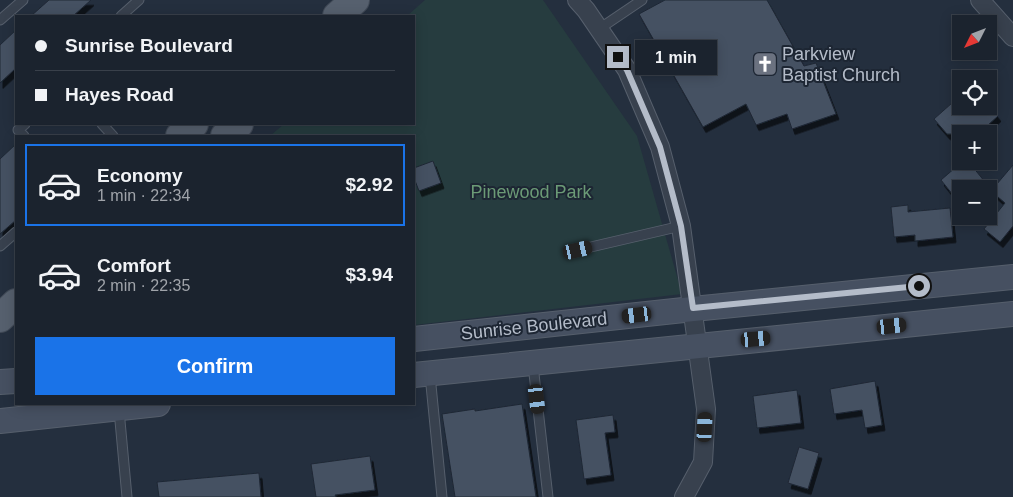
<!DOCTYPE html>
<meta charset="utf-8">
<style>
:root{--surface:#1b232e;--page:#242b36;--text:#f1f3f6;--muted:#a0a4aa;--line:#39404a;--accent:#1a73e8}
body{margin:0;font-family:Helvetica,sans-serif;background:var(--page);color:var(--text);height:100vh;display:flex;flex-direction:column;font-size:19px;white-space:nowrap}
*{box-sizing:border-box;margin:0}
p{font-size:16px;color:var(--muted)}
.icon{flex:none;width:28px;height:28px;fill:none;stroke:currentColor;stroke-width:2;stroke-linecap:round;stroke-linejoin:round}
.map{position:relative;flex:1;overflow:hidden}
.sheet{position:absolute;left:15px;top:135px;width:400px;height:270px;display:flex;flex-direction:column;background:var(--surface);border-radius:0px;box-shadow:0 2px 12px #0003,0 0 0 1px var(--line)}
.sheet>*{flex:none}
.guide{position:absolute;left:15px;top:15px;width:400px;height:110px;border-radius:0px;box-shadow:0 2px 12px #0003,0 0 0 1px var(--line);display:grid;align-content:center;height:110px;padding:0 20px;background:var(--surface)}
.needle{width:32px;rotate:228deg}
.buttons{position:absolute;left:952px;top:15px;display:grid;gap:10px}
.buttons a{display:grid;place-items:center;width:45px;height:45px;border-radius:0px;background:var(--surface);box-shadow:0 2px 12px #0003,0 0 0 1px var(--line);font-size:25px}
.end{position:absolute;width:22px;height:22px;margin:-11px;border:6px solid #b4bcc9;background:#111;box-shadow:0 0 0 2px #111}
.from{border-radius:50%}
.bubble{position:absolute;height:35px;border-radius:0px;background:var(--surface);box-shadow:0 2px 12px #0003,0 0 0 1px var(--line);font-size:16px;font-weight:800;line-height:35px;text-align:center}
.car{position:absolute;width:15px;height:30px;margin:-15px -8px;border-radius:6px;box-shadow:0 0 4px 1px #0007;background:linear-gradient(#222 24%,#8ab4d8 0 40%,#222 0 76%,#8ab4d8 0 86%,#222 0)}
.guide b{display:flex;align-items:center;gap:18px;height:48px;font-size:19px}
.guide b+b{border-top:1px solid var(--line)}
.guide i{width:12px;height:12px;background:var(--text)}
ul{padding:9px 0 0;list-style:none}
li{display:flex;align-items:center;gap:15px;height:82px;margin:0 10px 8px;padding:0 10px;border:2px solid transparent;border-radius:0px}
li div{flex:1}
li b{display:block;font-size:19px}
li em{font-style:normal;font-weight:800}
li.active{border-color:var(--accent)}
li>.icon{width:45px;height:45px;stroke-width:1.5}
.cta{display:flex;gap:10px;margin-top:auto;padding:10px 20px}
.cta a{flex:1;height:58px;border-radius:0px;background:var(--accent);color:#fff;font-size:20px;font-weight:800;line-height:58px;text-align:center}
.map>svg:first-child{display:block}
.green{fill:#263c3f}
.building{fill:#455162;stroke:#1f2835;filter:url(#shadow)}
.lines{fill:none;stroke-linecap:round;stroke-linejoin:round}
.service-casing{stroke:#565f6c;stroke-width:11}
.minor-casing{stroke:#565f6c;stroke-width:20}
.secondary-casing{stroke:#565f6c;stroke-width:26}
.primary-casing{stroke:#414a57;stroke-width:30}
.service{stroke:#38414e;stroke-width:9}
.minor{stroke:#38414e;stroke-width:18}
.secondary{stroke:#465061;stroke-width:24}
.primary{stroke:#56606e;stroke-width:28}
.route{stroke:#b4bcc9;stroke-width:6}
.labels{text-anchor:middle;stroke-width:4;stroke-linejoin:round;paint-order:stroke}
.poi-label{font-size:18px;fill:#b4bcc9;stroke:#1d2633;text-anchor:start}
.park-label{font-size:18px;fill:#6b9a76;stroke:#1d2633}
.street-label{font-size:18px;fill:#b4bcc9;stroke:#1d2633}
</style>
<div class="map">
<svg width="1013" height="497" viewBox="0 0 1013 497">
<defs>
<filter id="shadow"><feDropShadow dx="3" dy="5.5" stdDeviation="0" flood-color="#0009"/></filter>
</defs>
<rect width="100%" height="100%" fill="#242f3e"/>
<polygon class="green" points="425,0 543,0 637,136 682,294 414,325 414,136 270,136 284,124 414,124 414,16 407,16"/>
<g class="building">
<polygon points="49,0 91,0 73,16 31,16"/>
<polygon points="665,0 767,0 804,66 816,63 836,114 792,129 787,114 756,125 746,104 703,127 639,14"/>
<polygon points="16,30 16,68 0,83 0,45"/>
<polygon points="961,95 961,106 989,105 998,116 978,134 947,134 934,119"/>
<polygon points="16,144 16,220 0,234 0,159"/>
<polygon points="433,161 441,183 419,191 414,178 414,168"/>
<polygon points="963,161 968,161 985,182 977,189 961,189 961,205 941,180"/>
<polygon points="1013,165 1013,226 1000,242 984,229 1005,203 991,191"/>
<polygon points="908,205 908,212 950,208 953,237 915,241 915,235 894,237 891,207"/>
<polygon points="875,381 882,425 865,428 862,410 834,414 830,389"/>
<polygon points="797,390 801,423 757,428 753,396"/>
<polygon points="522,404 536,497 455,497 442,414 475,409 475,411"/>
<polygon points="613,415 615,432 605,433 611,475 584,479 576,420"/>
<polygon points="799,447 819,453 808,489 788,483"/>
<polygon points="370,456 375,490 335,495 336,497 316,497 311,464"/>
<polygon points="259,473 261,497 159,497 157,482"/>
</g>
<g class="lines">
<defs>
<g id="service">
<polyline points="121,16 139,0"/>
<polyline points="0,20 23,0"/>
<polyline points="599,29 642,0"/>
<polyline points="102,124 113,136"/>
<polyline points="24,136 18,130 25,124"/>
<polyline points="0,246 16,232"/>
<polyline points="578,250 681,226"/>
<polyline points="533,365 548,497"/>
<polyline points="430,375 442,497"/>
<polyline points="119,410 127,497"/>
</g>
<g id="minor">
<polyline points="577,0 586,10 627,70 660,147 681,226 706,409 703,462 684,497"/>
<polyline points="980,0 1013,37"/>
</g>
<g id="secondary">
<polyline points="414,339 693,309 1013,277"/>
<polyline points="414,375 1013,314"/>
<polyline points="0,382 16,381"/>
<polyline points="0,421 158,404"/>
</g>
<g id="primary">
<polyline points="337,16 355,0"/>
<polyline points="180,136 194,124"/>
<polyline points="225,136 239,124"/>
<polyline points="0,318 16,303"/>
</g>
</defs>
<use href="#service" class="service-casing"/>
<use href="#minor" class="minor-casing"/>
<use href="#secondary" class="secondary-casing"/>
<use href="#primary" class="primary-casing"/>
<use href="#service" class="service"/>
<use href="#minor" class="minor"/>
<use href="#secondary" class="secondary"/>
<use href="#primary" class="primary"/>
</g>
<g class="lines">
<polyline class="route" points="618,57 627,70 660,147 681,226 693,308 919,286"/>
</g>
<defs>
<symbol id="church-square" viewBox="-11 -11 22 22"><rect x="-9" y="-9" width="18" height="18" rx="4" fill="#6b7280" stroke="#1d2633"/><path d="M-1.2-6h2.4v3.5h3.3v2.4h-3.3V6h-2.4V-.1h-3.3v-2.4h3.3Z" fill="#fff"/></symbol>
</defs>
<g fill-rule="evenodd">
<use href="#church-square" x="751" y="50" width="28" height="28"/>
</g>
<g class="labels">
<g class="poi-label">
<text x="782" y="60">Parkview<tspan x="782" dy="21">Baptist Church</tspan></text>
</g>
<g class="park-label">
<text x="531" y="198">Pinewood Park</text>
</g>
<g class="street-label">
<text transform="translate(534 326) rotate(-6)" y="6">Sunrise Boulevard</text>
</g>
</g>
</svg>
<div class="buttons">
<a><svg class="needle" viewBox="-14 -14 28 28"><path d="M0-13l5 13h-10z" fill="#e53935"/><path d="M0 13l5-13h-10z" fill="#a0a4aa"/></svg></a>
<a><svg class="icon" aria-label="locate" viewBox="0 0 24 24"><circle cx="12" cy="12" r="6"/><path d="M12 2v4M12 18v4M2 12h4M18 12h4"/></svg></a>
<a>+</a>
<a>−</a>
</div>
<i class="end from" style="left:919px;top:286px"></i>
<i class="end" style="left:618px;top:57px"></i>
<div class="bubble" style="left:635px;top:40px;width:82px">1 min</div>
<i class="car" style="left:578px;top:250px;rotate:77deg"></i>
<i class="car" style="left:637px;top:315px;rotate:263deg"></i>
<i class="car" style="left:892px;top:326px;rotate:84deg"></i>
<i class="car" style="left:756px;top:339px;rotate:85deg"></i>
<i class="car" style="left:537px;top:399px;rotate:173deg"></i>
<i class="car" style="left:705px;top:427px;rotate:3deg"></i>
<div class="guide">
<b><i class="from"></i>Sunrise Boulevard</b>
<b><i></i>Hayes Road</b>
</div>
<section class="sheet">
<ul>
<li class="active"><svg class="icon" aria-label="car" viewBox="0 0 24 24"><path d="M5 17H2v-5l4-1 3-4h7l3 4 3 1v5h-3M9 17h6M6 11h13"/><circle cx="7" cy="17" r="2"/><circle cx="17" cy="17" r="2"/></svg><div><b>Economy</b><p>1 min · 22:34</p></div><em>$2.92</em></li>
<li><svg class="icon" aria-label="car" viewBox="0 0 24 24"><path d="M5 17H2v-5l4-1 3-4h7l3 4 3 1v5h-3M9 17h6M6 11h13"/><circle cx="7" cy="17" r="2"/><circle cx="17" cy="17" r="2"/></svg><div><b>Comfort</b><p>2 min · 22:35</p></div><em>$3.94</em></li>
</ul>
<div class="cta"><a>Confirm</a></div>
</section>
</div>
